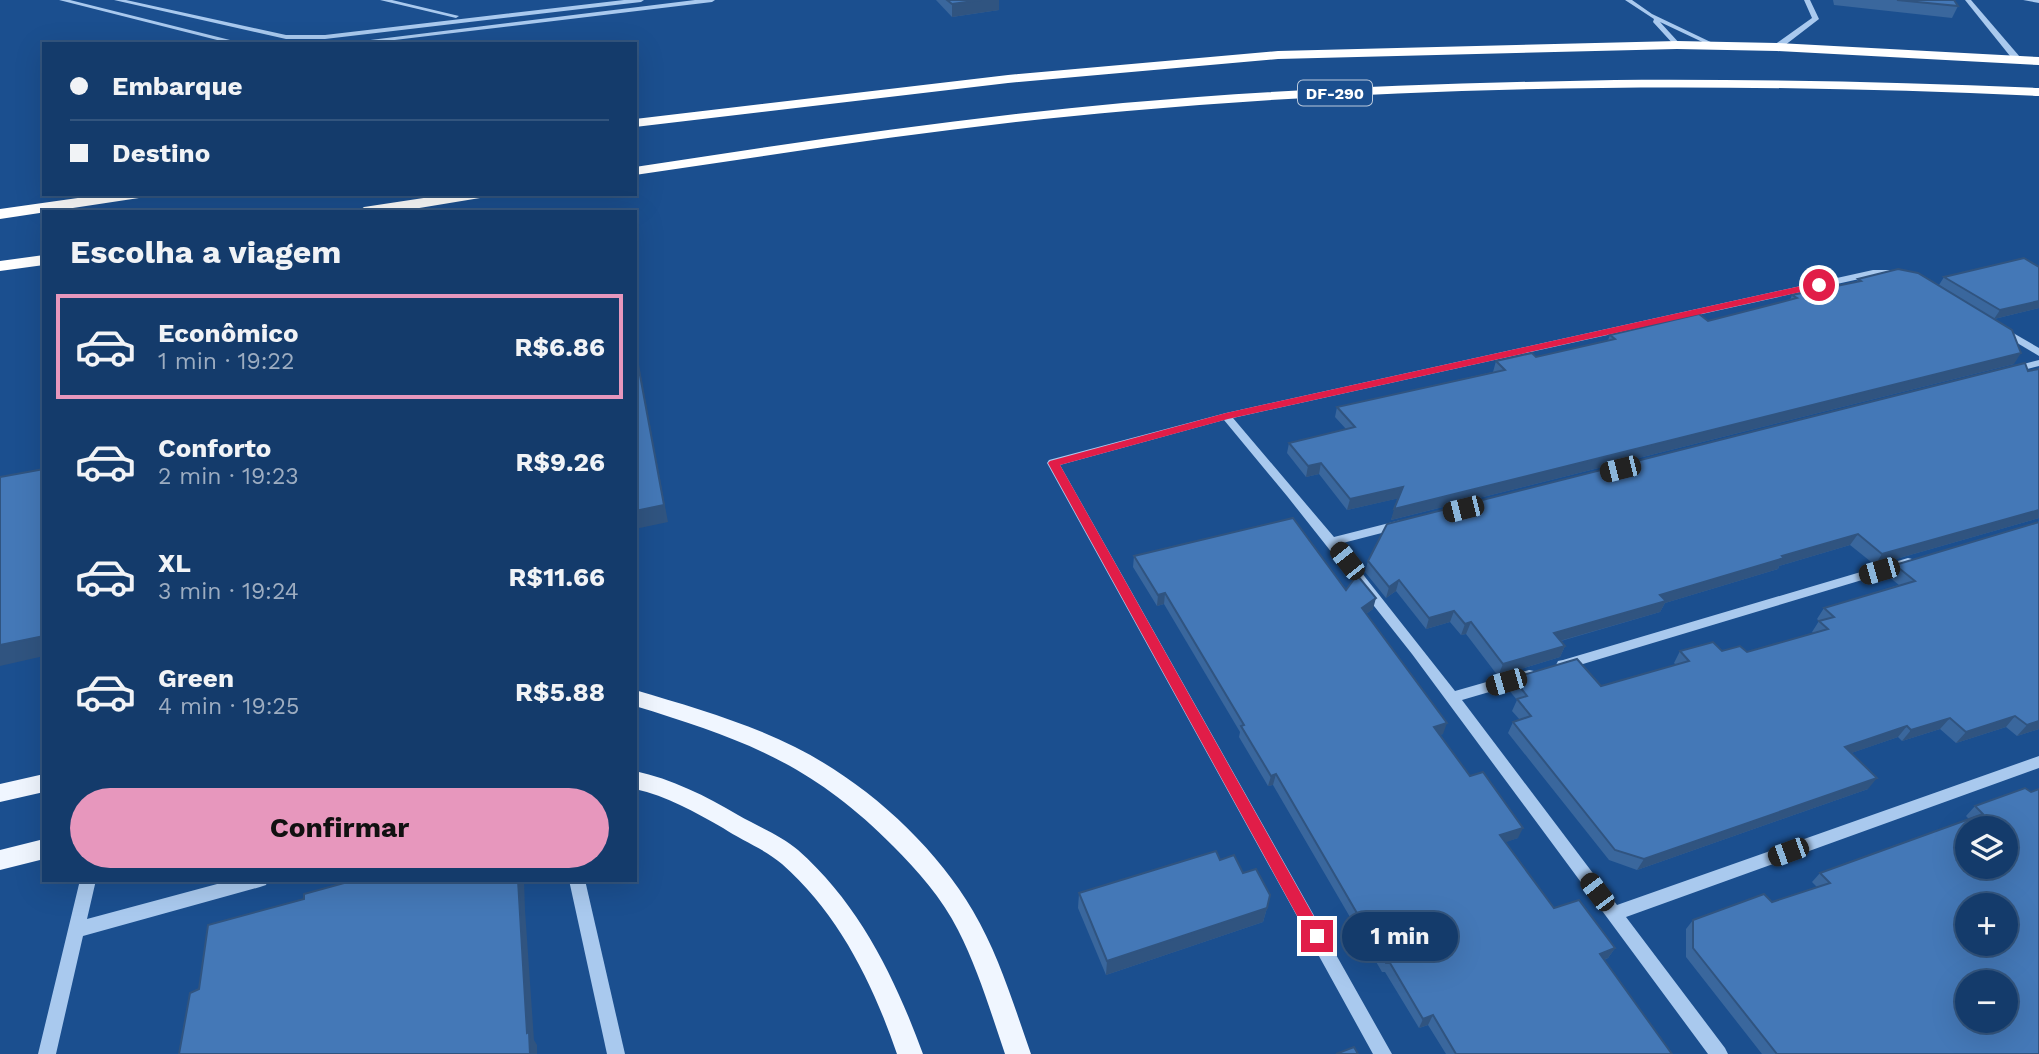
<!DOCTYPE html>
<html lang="pt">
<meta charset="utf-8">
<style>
:root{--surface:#143b6b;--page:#1d4271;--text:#f1f3f6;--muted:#9dadc1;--line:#33557e;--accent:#e797bd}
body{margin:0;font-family:"Work Sans",sans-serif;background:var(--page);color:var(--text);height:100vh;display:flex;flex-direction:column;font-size:26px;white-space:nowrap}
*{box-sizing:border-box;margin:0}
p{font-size:23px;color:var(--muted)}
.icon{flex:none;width:38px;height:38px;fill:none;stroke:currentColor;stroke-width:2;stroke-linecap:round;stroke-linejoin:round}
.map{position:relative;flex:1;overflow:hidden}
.sheet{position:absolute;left:42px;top:210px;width:595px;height:672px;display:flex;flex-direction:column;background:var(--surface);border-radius:0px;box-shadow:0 7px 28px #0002,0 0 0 2px var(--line)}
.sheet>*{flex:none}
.hud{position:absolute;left:42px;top:42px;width:595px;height:154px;border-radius:0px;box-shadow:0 7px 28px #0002,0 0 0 2px var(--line);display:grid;align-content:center;height:154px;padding:0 28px;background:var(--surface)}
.buttons{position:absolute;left:1955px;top:816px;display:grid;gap:14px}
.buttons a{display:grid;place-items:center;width:63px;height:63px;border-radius:50%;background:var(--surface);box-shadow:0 7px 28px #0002,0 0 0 2px var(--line);font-size:35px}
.end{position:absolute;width:32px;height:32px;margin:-16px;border:9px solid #e11d48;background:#fff;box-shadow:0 0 0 4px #fff}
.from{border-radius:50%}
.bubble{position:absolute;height:49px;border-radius:24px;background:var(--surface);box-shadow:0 7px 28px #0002,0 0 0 2px var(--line);font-size:23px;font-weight:700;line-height:49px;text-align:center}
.car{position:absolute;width:21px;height:42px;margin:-21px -10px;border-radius:9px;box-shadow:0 0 5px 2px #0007;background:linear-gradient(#222 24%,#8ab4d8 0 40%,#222 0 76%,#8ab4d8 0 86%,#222 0)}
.hud b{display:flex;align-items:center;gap:24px;height:66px;font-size:26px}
.hud b+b{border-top:2px solid var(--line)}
.hud i{width:18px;height:18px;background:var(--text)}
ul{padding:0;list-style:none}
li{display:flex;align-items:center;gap:21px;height:105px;margin:0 14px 10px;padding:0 14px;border:4px solid transparent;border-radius:0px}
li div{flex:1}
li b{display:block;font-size:26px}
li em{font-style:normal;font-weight:700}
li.current{border-color:var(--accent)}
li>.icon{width:63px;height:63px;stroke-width:1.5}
h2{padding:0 28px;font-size:32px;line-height:84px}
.button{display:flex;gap:14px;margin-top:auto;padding:14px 28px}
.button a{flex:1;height:80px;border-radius:42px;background:var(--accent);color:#111;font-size:28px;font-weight:700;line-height:80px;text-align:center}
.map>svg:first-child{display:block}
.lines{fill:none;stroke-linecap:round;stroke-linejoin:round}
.minor{fill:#a9c9ee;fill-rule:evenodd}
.major{fill:#f0f6ff;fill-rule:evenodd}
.highway{fill:#fff;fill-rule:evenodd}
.wall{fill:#3a679d}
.shaded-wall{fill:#305480}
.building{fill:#4478b7;stroke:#305480;stroke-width:2;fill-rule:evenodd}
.route{fill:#e11d48}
.labels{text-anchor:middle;stroke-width:5;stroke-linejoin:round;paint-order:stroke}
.shield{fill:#1b4f8f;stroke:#bbcadd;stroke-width:2}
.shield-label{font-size:16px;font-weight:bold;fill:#fff}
</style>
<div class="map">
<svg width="2039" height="1054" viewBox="0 0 2039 1054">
<rect width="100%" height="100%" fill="#1b4f8f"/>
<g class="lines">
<g class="minor">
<polygon points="59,0 70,0 246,44 233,44"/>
<polygon points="114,0 126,0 286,35 325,35 624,0 644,0 641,2 325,39 286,39"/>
<polygon points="380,0 392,0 459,16 456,18"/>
<polygon points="695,0 715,0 712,2 361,44 338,44"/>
<polygon points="1625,0 1632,0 1652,14 1719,46 1713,47 1660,22 1681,45 1675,46 1653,22 1654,19"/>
<polygon points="1804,0 1810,0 1819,19 1780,49 1774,49 1774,45 1812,18"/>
<polygon points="1965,0 1971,0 2020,57 2020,61 2014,61"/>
<polygon points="2023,0 2039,0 2039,3"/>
<polygon points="1873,270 1903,270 1908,273 1903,276 1873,276 1233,418 1334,537 1401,520 1405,521 1407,524 1405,527 1339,544 1455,691 1529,670 1534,671 1536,675 1534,679 1462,700 1617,905 2039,756 2039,768 1626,917 1725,1048 1728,1054 1708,1054 1412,654 1287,496 1224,420 1060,465 1392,1054 1373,1054 1047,463 1049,460 1226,413"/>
<polygon points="2001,326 2039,348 2039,356 1997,331 1997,327"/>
<polygon points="2039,360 2039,366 2012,373 2007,370 2008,368"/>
<polygon points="1908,558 1912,559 1914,562 1912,565 1563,670 1558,669 1556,665 1558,661 1563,660"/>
<polygon points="80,880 96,880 87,919 232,880 268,880 266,885 260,887 83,936 56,1054 38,1054"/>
<polygon points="569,880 585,880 625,1054 607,1054"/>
</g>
<g class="major">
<path d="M635,690C689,706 745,722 795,747C865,782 934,844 973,911C999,955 1014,1006 1031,1054H1005C991,1013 978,969 958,930C942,898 918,871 893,846C812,764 743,739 635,706Z"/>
<path d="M635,771C672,779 706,796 738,815C757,826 782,836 798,850C860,905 895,978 923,1054H897C873,984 839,914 782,864C766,850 741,840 723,828C695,812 667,796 635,789Z"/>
<polygon points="44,774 44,792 0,802 0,784"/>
<polygon points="44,839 44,859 0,870 0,850"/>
</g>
<g class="highway">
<polygon points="1677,41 1777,43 2039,57 2039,65 1777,51 1677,49 1278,59 1008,83 635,127 635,119 1008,75 1278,51"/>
<path d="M1615,80C1756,79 1897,82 2039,88V96C1735,82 1430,84 1127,111C962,125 798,151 635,175V167C797,142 960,118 1123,103C1286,88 1451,83 1615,80Z"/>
<polygon points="106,194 146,194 139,198 0,219 0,209"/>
<polygon points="450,194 487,194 480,198 395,212 357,212 364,207"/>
<polygon points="44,255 44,265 0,271 0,261"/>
</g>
</g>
<g class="wall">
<polygon points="936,0 999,0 999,10 952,17"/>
<polygon points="1833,0 1954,0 1958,6 1952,18 1834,5"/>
<polygon points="2039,267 2039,308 1994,319 1939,285 1944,277"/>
<polygon points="1858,279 2014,364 1391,520 1399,498 1347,510 1319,474 1306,477 1287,453 1289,443 1346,429 1335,417 1337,407 1493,372 1496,361 1536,357 1608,340 1610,335 1708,321 1790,300 1792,295 1856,282"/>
<polygon points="2039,369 2039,518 1875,565 1850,545 1779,566 1778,569 1665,603 1660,612 1561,641 1565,646 1560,657 1498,676 1466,634 1461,635 1450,622 1426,629 1396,591 1386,598 1365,572 1368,561"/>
<polygon points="2039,522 2039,729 2017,736 2006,727 1956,743 1940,729 1902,741 1898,737 1851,753 1868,789 1637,870 1609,860 1508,733 1513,722 1520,720 1512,711 1517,700 1508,689 1513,678 1601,686 1676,665 1674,663 1680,651 1722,651 1747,652 1813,633 1812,632 1819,621 1817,619 1824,608 1899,585 1888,576 1895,565"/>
<polygon points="1134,556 1346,590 1373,609 1366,614 1443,734 1439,735 1470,776 1518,838 1505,842 1554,908 1615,948 1608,958 1604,960 1672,1054 1446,1054 1428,1025 1419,1028 1385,972 1382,972 1273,785 1268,786 1239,737 1240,732 1164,604 1157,606 1133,567"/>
<polygon points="2025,788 2039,1054 1762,1054 1686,957 1686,929 1693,920 1772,902 1817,887 1812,882 1820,873 1969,819 1966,816 1975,806"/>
<polygon points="1220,860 1243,873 1267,908 1263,922 1106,975 1078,908 1079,893"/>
</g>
<g class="shaded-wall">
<polygon points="981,0 999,0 999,10 952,17 952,4"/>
<polygon points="2039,301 2039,308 1994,319 2000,310"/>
<polygon points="2021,353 2014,364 1391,520 1394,509"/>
<polygon points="637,359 641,376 668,522 635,529"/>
<polygon points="1321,463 1319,474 1306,477 1308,466"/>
<polygon points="1403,487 1400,498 1347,510 1350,499"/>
<polygon points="2039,510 2039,518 1875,565 1882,554"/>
<polygon points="1858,534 1850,545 1779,566 1778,569 1665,603 1660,612 1549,644 1554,633 1660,595 1782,556"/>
<polygon points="1399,580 1396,591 1386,598 1389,587"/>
<polygon points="1165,593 1164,604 1157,606 1158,595"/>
<polygon points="1376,598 1373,609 1359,619 1362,608"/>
<polygon points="1454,611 1450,622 1426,629 1429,618"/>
<polygon points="1471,622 1466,634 1461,635 1465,624"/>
<polygon points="44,636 44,656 0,666 0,645"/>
<polygon points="1565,646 1560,657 1498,676 1503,664"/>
<polygon points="2015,716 2006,727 1956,743 1966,732"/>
<polygon points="1950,718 1940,729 1902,741 1911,730"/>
<polygon points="2039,721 2039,729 2017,736 2027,725"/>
<polygon points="1447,723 1443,734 1430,738 1434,727"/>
<polygon points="1907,726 1898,737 1837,758 1845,747"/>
<polygon points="1276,774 1273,785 1268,786 1271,776"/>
<polygon points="1877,778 1868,789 1637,870 1644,859"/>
<polygon points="1523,828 1518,838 1495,846 1500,835"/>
<polygon points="518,880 524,880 525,910 534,1040 537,1045 537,1054 530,1054 527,1033"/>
<polygon points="1267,908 1263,922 1106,975 1107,961"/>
<polygon points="1615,948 1608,958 1594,963 1600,954"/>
<polygon points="1433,1015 1428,1025 1419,1028 1423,1019"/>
</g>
<g class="building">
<polygon points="947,0 981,0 952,4"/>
<polygon points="1897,0 1954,0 1958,6"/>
<polygon points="2024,258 2039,267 2039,301 2000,310 1944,277"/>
<polygon points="1898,269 1918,273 2012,330 2021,353 1394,509 1403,487 1350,499 1321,463 1308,466 1289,443 1355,427 1337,407 1505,370 1496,361 1532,353 1536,357 1615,339 1610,335 1699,314 1708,321 1797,298 1792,295 1861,281 1858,279"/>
<polygon points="637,359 664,505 635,511 635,360"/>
<polygon points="2025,363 2028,371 2039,369 2039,510 1882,554 1858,534 1782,556 1784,558 1660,595 1666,601 1554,633 1565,646 1503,664 1471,622 1465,624 1454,611 1429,618 1399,580 1389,587 1368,561 1387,524"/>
<polygon points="44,469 44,636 0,645 0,477"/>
<polygon points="1293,518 1346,590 1357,575 1376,598 1362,608 1447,723 1434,727 1470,776 1483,772 1523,828 1500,835 1554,908 1579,900 1615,948 1600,954 1672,1054 1456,1054 1433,1015 1423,1019 1390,963 1386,963 1276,774 1271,776 1241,726 1244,725 1165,593 1158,595 1134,556"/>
<polygon points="2039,522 2039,721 2027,725 2015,716 1966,732 1950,718 1911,730 1907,726 1845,747 1877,778 1644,859 1615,850 1513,722 1531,716 1517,699 1527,696 1513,678 1577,659 1601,686 1689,661 1680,651 1713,642 1722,651 1740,646 1747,652 1828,629 1819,621 1834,617 1824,608 1915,581 1895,565"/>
<path d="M2025,788L2031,792L2039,789V1054H1777L1693,948V920L1764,894L1772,902L1830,883L1820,873L1983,814L1975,806ZM1967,828H2006V866H1967ZM1967,905H2006V943H1967ZM1967,982H2006V1020H1967Z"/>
<polygon points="1216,851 1220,860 1234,855 1243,873 1256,869 1270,895 1267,908 1107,961 1079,893"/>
<polygon points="355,880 518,880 527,1033 529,1032 530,1054 179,1054 190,993 199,989 208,925 304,899 304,894"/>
<polygon points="1354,1047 1358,1054 1336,1054"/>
</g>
<polygon class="route" points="1819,282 1823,283 1823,287 1228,419 1060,465 1322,931 1325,936 1322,941 1317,943 1311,941 1048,463 1050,461 1226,413"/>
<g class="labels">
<rect class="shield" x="1298" y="80.5" width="74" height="25" rx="5"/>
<g class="shield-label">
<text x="1335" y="99">DF-290</text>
</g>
</g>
</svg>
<div class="buttons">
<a><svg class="icon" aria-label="layers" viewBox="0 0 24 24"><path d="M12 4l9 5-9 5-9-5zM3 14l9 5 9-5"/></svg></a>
<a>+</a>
<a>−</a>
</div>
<i class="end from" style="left:1819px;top:285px"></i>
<i class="end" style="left:1317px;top:936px"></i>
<div class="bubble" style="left:1342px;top:912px;width:116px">1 min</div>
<i class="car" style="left:1620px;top:469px;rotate:256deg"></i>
<i class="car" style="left:1463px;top:509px;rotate:256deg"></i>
<i class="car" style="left:1347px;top:561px;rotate:322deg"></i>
<i class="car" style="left:1879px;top:571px;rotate:254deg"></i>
<i class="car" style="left:1506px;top:682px;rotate:254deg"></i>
<i class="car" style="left:1788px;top:852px;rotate:250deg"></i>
<i class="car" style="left:1597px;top:892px;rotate:323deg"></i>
<div class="hud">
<b><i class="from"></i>Embarque</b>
<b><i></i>Destino</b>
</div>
<section class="sheet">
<h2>Escolha a viagem</h2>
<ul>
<li class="current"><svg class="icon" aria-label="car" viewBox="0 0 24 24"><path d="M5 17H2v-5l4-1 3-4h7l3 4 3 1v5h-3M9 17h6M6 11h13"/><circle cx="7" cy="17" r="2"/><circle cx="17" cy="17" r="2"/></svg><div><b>Econômico</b><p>1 min · 19:22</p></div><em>R$6.86</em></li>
<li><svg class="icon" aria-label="car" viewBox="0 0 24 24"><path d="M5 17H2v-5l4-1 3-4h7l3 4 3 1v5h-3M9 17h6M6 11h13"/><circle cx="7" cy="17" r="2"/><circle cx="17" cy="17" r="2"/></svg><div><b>Conforto</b><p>2 min · 19:23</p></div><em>R$9.26</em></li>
<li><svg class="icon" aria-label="car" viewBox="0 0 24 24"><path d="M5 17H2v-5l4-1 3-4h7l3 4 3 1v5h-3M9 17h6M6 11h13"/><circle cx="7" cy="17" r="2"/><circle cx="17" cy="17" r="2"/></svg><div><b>XL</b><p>3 min · 19:24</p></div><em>R$11.66</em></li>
<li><svg class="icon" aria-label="car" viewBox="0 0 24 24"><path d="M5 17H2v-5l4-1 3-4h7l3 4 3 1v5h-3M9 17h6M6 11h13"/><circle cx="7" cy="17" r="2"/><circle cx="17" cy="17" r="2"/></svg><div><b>Green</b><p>4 min · 19:25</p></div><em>R$5.88</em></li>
</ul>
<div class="button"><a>Confirmar</a></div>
</section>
</div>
